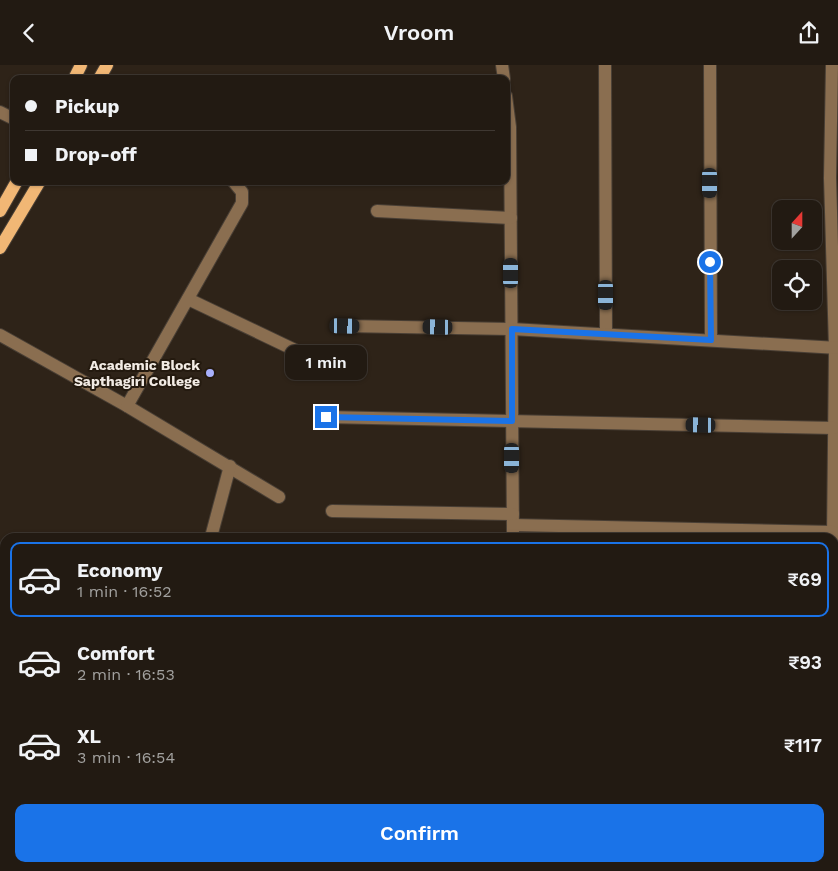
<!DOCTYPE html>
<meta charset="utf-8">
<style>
:root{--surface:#221a12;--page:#2a231b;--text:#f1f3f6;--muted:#a2a19f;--line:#3f3832;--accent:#1a73e8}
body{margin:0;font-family:"Work Sans",sans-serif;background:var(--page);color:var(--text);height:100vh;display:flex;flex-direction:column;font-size:19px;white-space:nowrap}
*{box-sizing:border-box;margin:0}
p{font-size:16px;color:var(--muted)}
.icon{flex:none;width:28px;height:28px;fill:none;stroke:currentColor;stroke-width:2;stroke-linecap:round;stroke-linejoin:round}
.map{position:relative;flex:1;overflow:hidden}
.details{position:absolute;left:0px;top:468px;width:839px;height:339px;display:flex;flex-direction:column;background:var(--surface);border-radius:15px 15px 0 0;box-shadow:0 1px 4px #0004,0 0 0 1px var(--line)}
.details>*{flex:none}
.hud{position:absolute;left:10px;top:10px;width:500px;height:110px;border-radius:10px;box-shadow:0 1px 4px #0004,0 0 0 1px var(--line);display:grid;align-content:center;height:110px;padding:0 15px;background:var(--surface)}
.needle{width:32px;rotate:21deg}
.fabs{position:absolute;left:772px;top:135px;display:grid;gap:10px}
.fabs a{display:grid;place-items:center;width:50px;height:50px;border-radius:10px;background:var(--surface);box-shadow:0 1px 4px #0004,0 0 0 1px var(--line);font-size:25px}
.end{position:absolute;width:22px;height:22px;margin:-11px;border:6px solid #1a73e8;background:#fff;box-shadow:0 0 0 2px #fff}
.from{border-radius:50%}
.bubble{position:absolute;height:35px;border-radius:10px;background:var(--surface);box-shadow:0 1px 4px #0004,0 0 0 1px var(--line);font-size:16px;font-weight:600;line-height:35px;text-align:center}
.car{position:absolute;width:15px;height:30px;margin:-15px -8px;border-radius:6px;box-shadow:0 0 4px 1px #0007;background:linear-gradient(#222 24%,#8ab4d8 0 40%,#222 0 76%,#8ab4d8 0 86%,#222 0)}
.hud b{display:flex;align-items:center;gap:18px;height:48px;font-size:19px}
.hud b+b{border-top:1px solid var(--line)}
.hud i{width:12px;height:12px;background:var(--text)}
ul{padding:9px 0 0;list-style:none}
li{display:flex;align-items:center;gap:15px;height:75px;margin:0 10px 8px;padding:0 5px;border:2px solid transparent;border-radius:10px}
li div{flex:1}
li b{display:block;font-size:19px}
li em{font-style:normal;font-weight:600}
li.active{border-color:var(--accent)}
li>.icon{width:45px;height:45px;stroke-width:1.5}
.primary-button{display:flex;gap:10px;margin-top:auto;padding:10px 15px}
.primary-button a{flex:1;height:58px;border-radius:10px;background:var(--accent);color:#fff;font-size:20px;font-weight:600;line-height:58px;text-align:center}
header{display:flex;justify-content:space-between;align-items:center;height:65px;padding:0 15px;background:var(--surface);font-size:22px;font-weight:600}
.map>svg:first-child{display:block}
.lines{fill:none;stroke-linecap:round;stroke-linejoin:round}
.stream{stroke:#a88352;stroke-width:5.5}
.minor-casing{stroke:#493f35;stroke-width:14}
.major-casing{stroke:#493f35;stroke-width:14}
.minor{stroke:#8a6e50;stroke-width:12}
.major{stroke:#f1b775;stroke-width:12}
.route{stroke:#1a73e8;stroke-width:6}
.poi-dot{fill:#a8b0fc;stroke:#241a0f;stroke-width:2}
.labels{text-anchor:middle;stroke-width:4;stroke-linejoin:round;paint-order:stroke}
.poi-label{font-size:14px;font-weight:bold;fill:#f2ebe4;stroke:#241a0f;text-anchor:end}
</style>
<header><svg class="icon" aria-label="back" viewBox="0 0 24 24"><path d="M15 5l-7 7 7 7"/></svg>Vroom<svg class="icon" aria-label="share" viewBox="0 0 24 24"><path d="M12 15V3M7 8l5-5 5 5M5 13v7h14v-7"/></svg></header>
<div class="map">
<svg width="838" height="806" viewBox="0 0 838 806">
<rect width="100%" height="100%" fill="#2e2318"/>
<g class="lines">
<polyline class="stream" points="834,595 838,593"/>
<defs>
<g id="minor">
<polyline points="502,0 504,14"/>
<polyline points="605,0 606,268"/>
<polyline points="710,0 711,275"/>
<polyline points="832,0 830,113 835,283 833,472"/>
<polyline points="506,31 510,62 513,472"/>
<polyline points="0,47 14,54"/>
<polyline points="377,146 511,153"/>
<polyline points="188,234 320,297"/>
<polyline points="345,261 512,264 838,283"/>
<polyline points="0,270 127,341 279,432"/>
<polyline points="127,341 242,138 242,127 233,116"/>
<polyline points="326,352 834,363"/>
<polyline points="332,446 513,449"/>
<polyline points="513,460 833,467"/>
<polyline points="211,472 230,401"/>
<polyline points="0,719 5,692"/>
<polyline points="0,758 5,760"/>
<polyline points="116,801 129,806"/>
<polyline points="745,801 746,806"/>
<polyline points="16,806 17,801"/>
<polyline points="143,806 144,801"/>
<polyline points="210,806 211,801"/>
<polyline points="317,806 318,801"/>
<polyline points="465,806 466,801"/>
<polyline points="558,806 560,801"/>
<polyline points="639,806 640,801"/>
</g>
<g id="major">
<polyline points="74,14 81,0"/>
<polyline points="99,14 107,0"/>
<polyline points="0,146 17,116"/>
<polyline points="0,183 40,116"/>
</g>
</defs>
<use href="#minor" class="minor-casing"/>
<use href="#major" class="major-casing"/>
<use href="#minor" class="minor"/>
<use href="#major" class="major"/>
</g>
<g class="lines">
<polyline class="route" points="326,352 512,356 512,264 711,275 710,197"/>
</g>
<circle class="poi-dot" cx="210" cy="308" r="5"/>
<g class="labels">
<g class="poi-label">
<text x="200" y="305">Academic Block<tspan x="200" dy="16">Sapthagiri College</tspan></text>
</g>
</g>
</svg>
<div class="fabs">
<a><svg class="needle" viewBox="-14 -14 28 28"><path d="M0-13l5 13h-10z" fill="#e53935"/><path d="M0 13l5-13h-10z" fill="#a2a19f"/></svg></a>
<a><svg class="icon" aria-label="locate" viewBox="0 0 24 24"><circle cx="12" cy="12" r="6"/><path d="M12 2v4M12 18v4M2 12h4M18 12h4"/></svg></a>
</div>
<i class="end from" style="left:710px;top:197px"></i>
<i class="end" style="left:326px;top:352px"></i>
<div class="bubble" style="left:285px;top:280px;width:82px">1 min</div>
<i class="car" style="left:710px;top:118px;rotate:180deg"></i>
<i class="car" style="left:511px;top:208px;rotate:0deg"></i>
<i class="car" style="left:606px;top:230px;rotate:180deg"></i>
<i class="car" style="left:345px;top:261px;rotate:91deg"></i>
<i class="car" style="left:438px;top:262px;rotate:271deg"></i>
<i class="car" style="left:701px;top:360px;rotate:271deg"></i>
<i class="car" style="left:512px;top:393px;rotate:180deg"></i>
<div class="hud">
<b><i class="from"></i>Pickup</b>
<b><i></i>Drop-off</b>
</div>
<section class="details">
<ul>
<li class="active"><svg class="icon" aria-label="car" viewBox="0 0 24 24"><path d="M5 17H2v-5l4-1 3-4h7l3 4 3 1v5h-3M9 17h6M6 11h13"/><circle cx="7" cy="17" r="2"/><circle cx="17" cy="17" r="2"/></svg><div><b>Economy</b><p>1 min · 16:52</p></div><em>₹69</em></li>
<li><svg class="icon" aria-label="car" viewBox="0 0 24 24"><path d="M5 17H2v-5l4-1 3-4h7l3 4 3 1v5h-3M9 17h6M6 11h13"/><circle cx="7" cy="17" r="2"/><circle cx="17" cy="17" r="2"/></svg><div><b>Comfort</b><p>2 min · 16:53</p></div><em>₹93</em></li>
<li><svg class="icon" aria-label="car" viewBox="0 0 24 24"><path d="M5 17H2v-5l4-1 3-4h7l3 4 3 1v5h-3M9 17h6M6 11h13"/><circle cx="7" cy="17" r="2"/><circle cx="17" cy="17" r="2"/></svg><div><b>XL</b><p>3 min · 16:54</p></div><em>₹117</em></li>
</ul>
<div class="primary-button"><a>Confirm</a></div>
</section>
</div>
